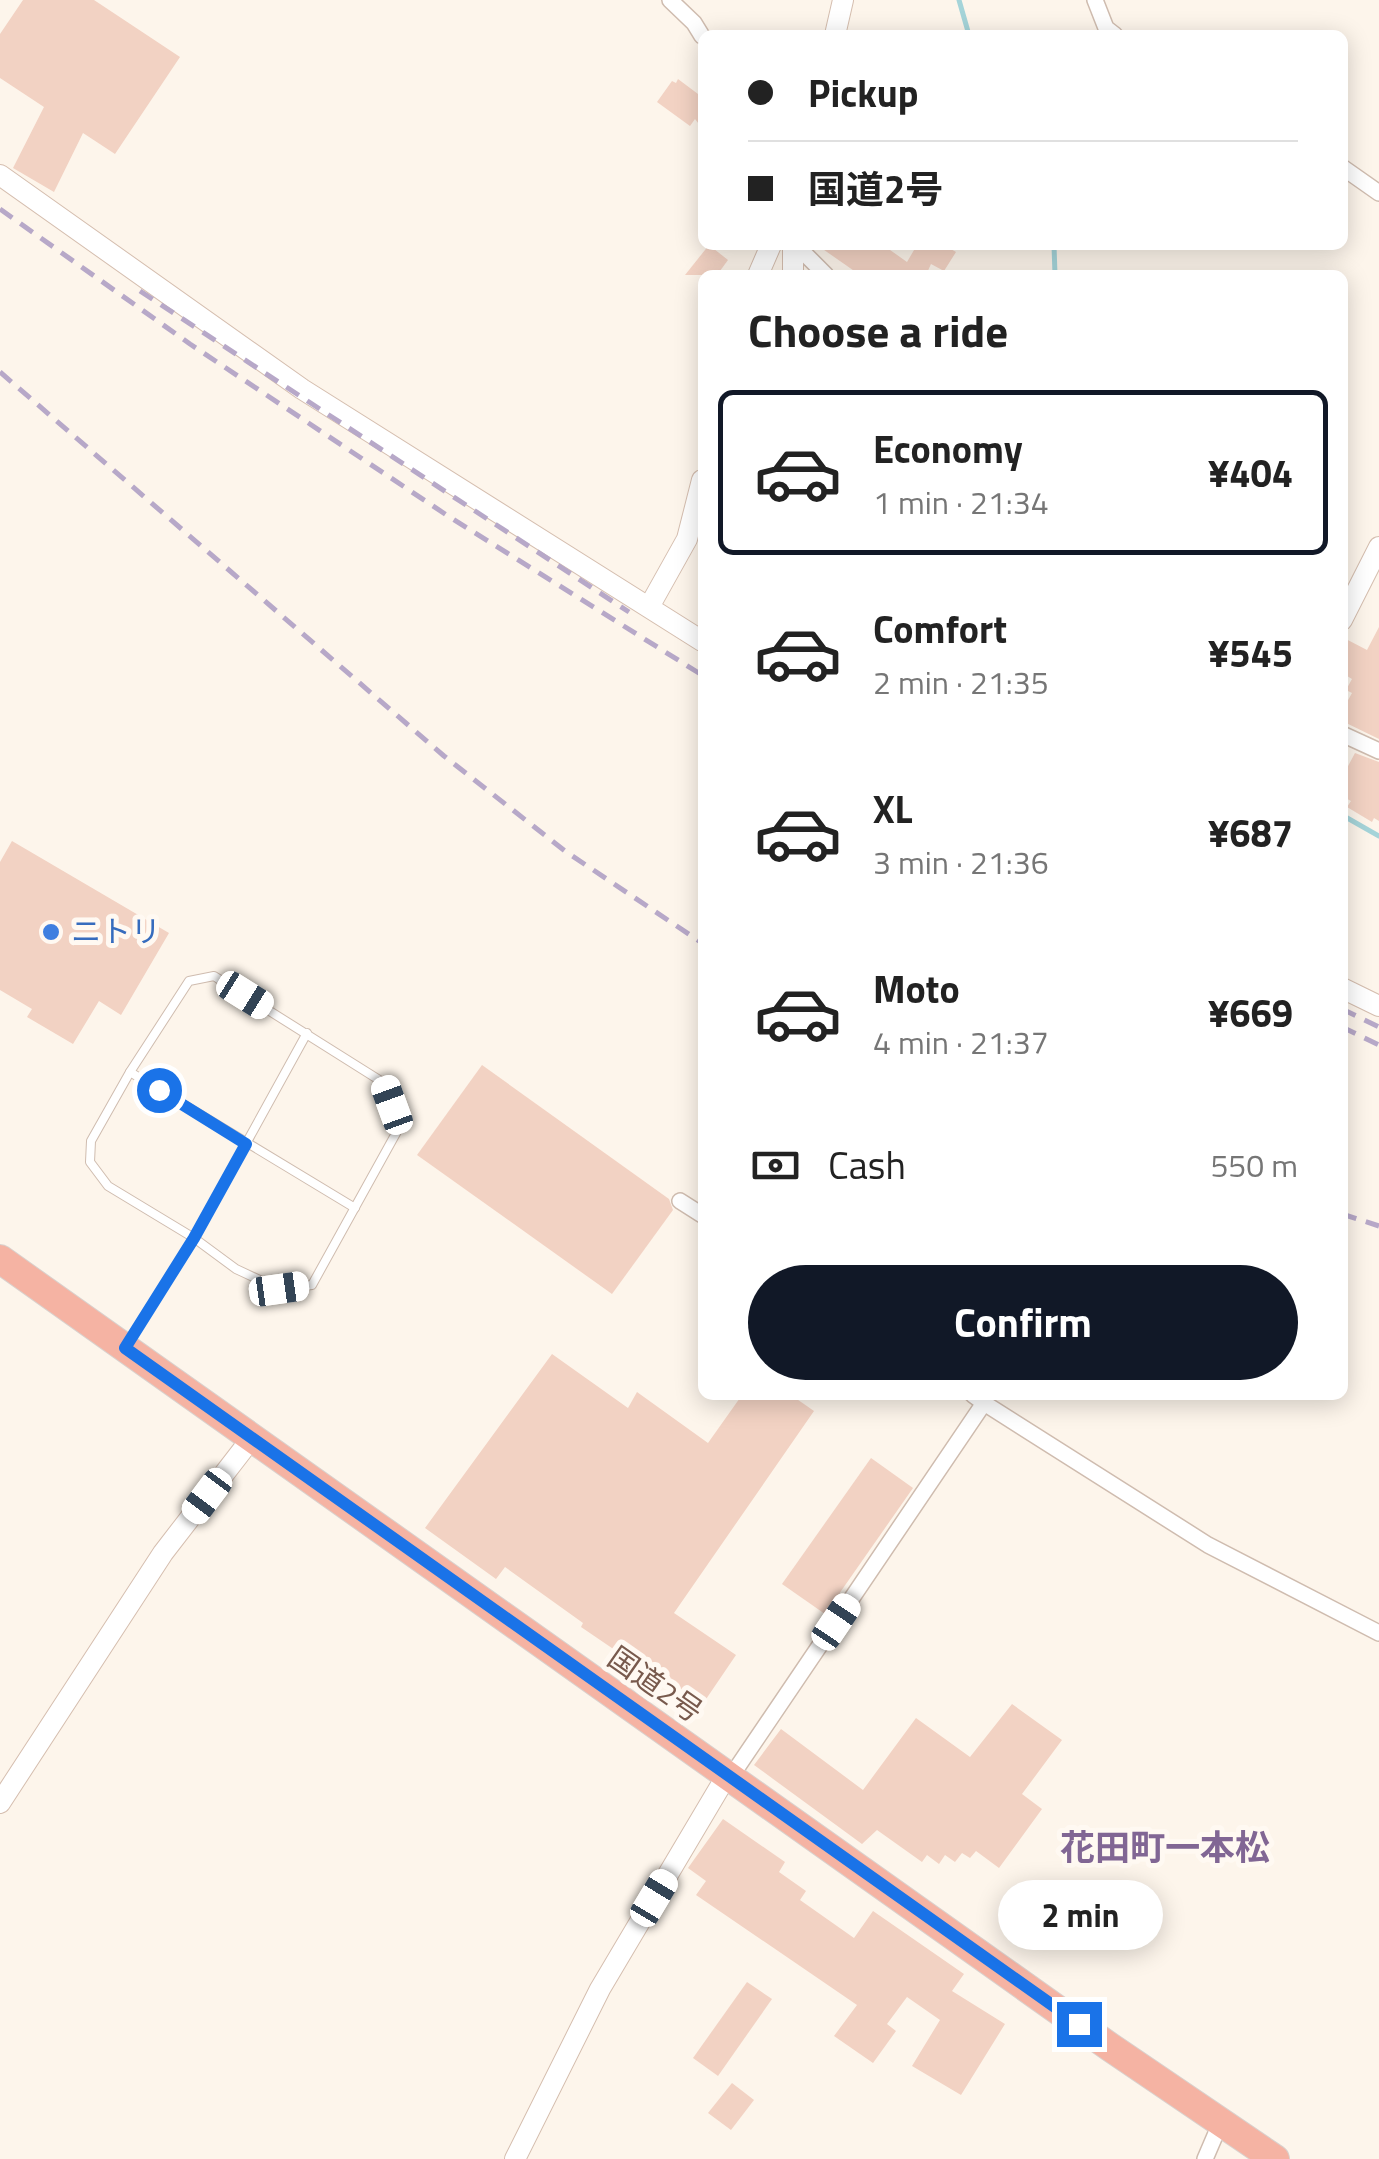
<!DOCTYPE html>
<meta charset="utf-8">
<style>
:root{--surface:#fff;--page:#f6f6f6;--text:#222;--muted:#767676;--line:#e0e0e0;--accent:#111827}
body{margin:0;font-family:"Titillium Web","Noto Sans JP",sans-serif;background:var(--page);color:var(--text);height:100vh;display:flex;flex-direction:column;font-size:38px;white-space:nowrap}
*{box-sizing:border-box;margin:0}
p{font-size:32px;color:var(--muted)}
.icon{flex:none;width:55px;height:55px;fill:none;stroke:currentColor;stroke-width:2;stroke-linecap:round;stroke-linejoin:round}
.map{position:relative;flex:1;overflow:hidden}
.details{position:absolute;left:698px;top:270px;width:650px;height:1130px;display:flex;flex-direction:column;background:var(--surface);border-radius:15px;box-shadow:0 5px 25px #0003}
.details>*{flex:none}
.banner{position:absolute;left:698px;top:30px;width:650px;height:220px;border-radius:15px;box-shadow:0 5px 25px #0003;display:grid;align-content:center;height:220px;padding:0 50px;background:var(--surface)}
.end{position:absolute;width:45px;height:45px;margin:-22px;border:12px solid #1a73e8;background:#fff;box-shadow:0 0 0 5px #fff}
.from{border-radius:50%}
.bubble{position:absolute;height:70px;border-radius:35px;background:var(--surface);box-shadow:0 5px 25px #0003;font-size:32px;font-weight:700;line-height:70px;text-align:center}
.car{position:absolute;width:30px;height:60px;margin:-30px -15px;border-radius:12px;box-shadow:0 0 8px 2px #0007;background:linear-gradient(#fff 24%,#345 0 40%,#fff 0 76%,#345 0 86%,#fff 0)}
.banner b{display:flex;align-items:center;gap:35px;height:95px;font-size:38px}
.banner b+b{border-top:2px solid var(--line)}
.banner i{width:25px;height:25px;background:var(--text)}
ul{padding:0;list-style:none}
li{display:flex;align-items:center;gap:30px;height:165px;margin:0 20px 15px;padding:0 30px;border:5px solid transparent;border-radius:15px}
li div{flex:1}
li b{display:block;font-size:38px}
li em{font-style:normal;font-weight:700}
li.on{border-color:var(--accent)}
li>.icon{width:90px;height:90px;stroke-width:1.5}
h2{padding:0 50px;font-size:45px;line-height:120px}
.pay{display:flex;align-items:center;gap:25px;height:110px;padding:0 50px;font-size:38px}
.pay p{margin-inline-start:auto}
.cta{display:flex;gap:20px;margin-top:auto;padding:20px 50px}
.cta a{flex:1;height:115px;border-radius:60px;background:var(--accent);color:#fff;font-size:40px;font-weight:700;line-height:115px;text-align:center}
.map>svg:first-child{display:block}
.lines{fill:none;stroke-linecap:round;stroke-linejoin:round}
.stream{stroke:#a5d4d9;stroke-width:5}
.building{fill:#f2d2c3}
.lane-casing{stroke:#cfbcaf;stroke-width:10}
.street-casing{stroke:#cfbcaf;stroke-width:18}
.secondary-casing{stroke:#d5beaf;stroke-width:22}
.highway-casing{stroke:#d9d1cd;stroke-width:30}
.lane{stroke:#fff;stroke-width:8}
.street{stroke:#fff;stroke-width:15}
.secondary{stroke:#fff;stroke-width:20}
.highway{stroke:#f5b3a3;stroke-width:28}
.rail{stroke:#b7a8c8;stroke-width:5;stroke-dasharray:15 10;stroke-linecap:butt}
.route{stroke:#1a73e8;stroke-width:12}
.shop-dot{fill:#3f7fe0;stroke:#fff9f2;stroke-width:4}
.labels{text-anchor:middle;stroke-width:10;stroke-linejoin:round;paint-order:stroke}
.shop-label{font-size:30px;fill:#366cbe;stroke:#fff9f2;text-anchor:start}
.street-label{font-size:30px;fill:#785a4d;stroke:#fff9f2}
.quarter-label{font-size:35px;font-weight:bold;fill:#816694;stroke:#fff9f2}
</style>
<div class="map">
<svg width="1379" height="2159" viewBox="0 0 1379 2159">
<rect width="100%" height="100%" fill="#fdf5eb"/>
<g class="lines">
<g class="stream">
<polyline points="959,0 969,35"/>
<polyline points="1054,245 1055,275"/>
<polyline points="1342,815 1379,836"/>
</g>
</g>
<g class="building">
<polygon points="23,0 94,0 180,57 115,154 83,133 54,192 13,168 44,107 0,78 0,34"/>
<polygon points="678,79 702,97 702,128 695,119 690,126 657,102 672,81 676,83"/>
<polygon points="709,245 728,260 717,275 685,275"/>
<polygon points="817,245 883,245 907,262 917,245 944,245 956,252 944,271 931,264 926,275 860,275"/>
<polygon points="1379,627 1379,739 1342,721 1342,711 1352,693 1346,690 1352,679 1342,673 1342,637 1367,650"/>
<polygon points="1355,753 1379,762 1379,821 1374,818 1372,822 1347,807 1351,801 1342,796 1342,766 1347,768"/>
<polygon points="12,841 169,933 121,1015 99,1001 73,1044 27,1017 32,1009 0,990 0,862"/>
<polygon points="482,1065 669,1199 673,1210 612,1294 417,1155"/>
<polygon points="552,1354 628,1408 637,1392 708,1443 742,1395 791,1395 814,1411 674,1613 736,1655 700,1708 581,1627 583,1623 505,1567 496,1579 425,1528"/>
<polygon points="871,1458 913,1488 825,1614 782,1584"/>
<polygon points="1012,1704 1062,1740 1022,1794 1042,1809 999,1868 976,1851 970,1858 962,1853 955,1862 945,1855 939,1864 927,1855 922,1862 877,1830 862,1844 754,1765 781,1729 863,1790 916,1718 970,1757"/>
<polygon points="723,1819 785,1862 779,1872 806,1891 800,1900 854,1938 873,1911 964,1974 952,1991 1005,2024 961,2095 912,2066 940,2020 907,1997 887,2024 896,2031 873,2063 834,2036 857,2005 696,1895 706,1881 688,1868"/>
<polygon points="747,1982 772,1999 718,2076 693,2058"/>
<polygon points="732,2083 754,2100 731,2130 708,2113"/>
</g>
<g class="lines">
<defs>
<g id="lane">
<polygon points="214,976 384,1083 400,1126 312,1285 279,1289 236,1269 194,1238 108,1186 90,1162 91,1141 130,1072 189,981"/>
<polyline points="130,1072 355,1208"/>
<polyline points="129,1341 194,1238 307,1033"/>
</g>
<g id="street">
<polyline points="670,0 694,23 702,36"/>
<polyline points="1095,0 1106,28 1115,35"/>
<polyline points="1342,167 1379,193"/>
<polyline points="796,245 826,275"/>
<polyline points="1342,734 1379,751"/>
<polyline points="680,1201 702,1215"/>
<polyline points="984,1403 1208,1545 1379,1633"/>
<polyline points="730,1778 984,1403 973,1395"/>
<polyline points="1205,2159 1220,2124"/>
</g>
<g id="secondary">
<polyline points="835,35 843,0"/>
<polyline points="0,175 302,389 702,641"/>
<polyline points="758,275 771,245"/>
<polyline points="793,275 793,245"/>
<polyline points="649,607 687,539 702,480"/>
<polyline points="1342,620 1379,547"/>
<polyline points="1342,988 1379,1006"/>
<polyline points="0,1803 163,1553 251,1439"/>
<polyline points="515,2159 600,1989 727,1775"/>
</g>
<polyline id="highway" points="0,1259 1110,2047 1275,2159"/>
</defs>
<use href="#lane" class="lane-casing"/>
<use href="#street" class="street-casing"/>
<use href="#secondary" class="secondary-casing"/>
<use href="#highway" class="highway-casing"/>
<use href="#lane" class="lane"/>
<use href="#street" class="street"/>
<use href="#secondary" class="secondary"/>
<use href="#highway" class="highway"/>
<g class="rail">
<polyline points="0,209 190,344 448,516 702,675"/>
<polyline points="140,291 629,612"/>
<polyline points="0,372 444,756 565,851 702,943"/>
<polyline points="1342,1009 1379,1027"/>
<polyline points="1342,1027 1379,1045"/>
<polyline points="1342,1214 1379,1226"/>
</g>
</g>
<g class="lines">
<polyline class="route" points="159,1090 246,1144 194,1238 125,1348 1079,2024"/>
</g>
<circle class="shop-dot" cx="51" cy="932" r="10"/>
<g class="labels">
<g class="shop-label">
<text x="71" y="942">ニトリ</text>
</g>
<g class="street-label">
<text transform="translate(655 1685) rotate(35)" y="10">国道2号</text>
</g>
<g class="quarter-label">
<text x="1165" y="1860">花田町一本松</text>
</g>
</g>
</svg>
<i class="end from" style="left:159px;top:1090px"></i>
<i class="end" style="left:1079px;top:2024px"></i>
<div class="bubble" style="left:998px;top:1880px;width:165px">2 min</div>
<i class="car" style="left:245px;top:995px;rotate:122deg"></i>
<i class="car" style="left:392px;top:1105px;rotate:340deg"></i>
<i class="car" style="left:279px;top:1289px;rotate:82deg"></i>
<i class="car" style="left:207px;top:1496px;rotate:217deg"></i>
<i class="car" style="left:836px;top:1622px;rotate:34deg"></i>
<i class="car" style="left:654px;top:1898px;rotate:31deg"></i>
<div class="banner">
<b><i class="from"></i>Pickup</b>
<b><i></i>国道2号</b>
</div>
<section class="details">
<h2>Choose a ride</h2>
<ul>
<li class="on"><svg class="icon" aria-label="car" viewBox="0 0 24 24"><path d="M5 17H2v-5l4-1 3-4h7l3 4 3 1v5h-3M9 17h6M6 11h13"/><circle cx="7" cy="17" r="2"/><circle cx="17" cy="17" r="2"/></svg><div><b>Economy</b><p>1 min · 21:34</p></div><em>¥404</em></li>
<li><svg class="icon" aria-label="car" viewBox="0 0 24 24"><path d="M5 17H2v-5l4-1 3-4h7l3 4 3 1v5h-3M9 17h6M6 11h13"/><circle cx="7" cy="17" r="2"/><circle cx="17" cy="17" r="2"/></svg><div><b>Comfort</b><p>2 min · 21:35</p></div><em>¥545</em></li>
<li><svg class="icon" aria-label="car" viewBox="0 0 24 24"><path d="M5 17H2v-5l4-1 3-4h7l3 4 3 1v5h-3M9 17h6M6 11h13"/><circle cx="7" cy="17" r="2"/><circle cx="17" cy="17" r="2"/></svg><div><b>XL</b><p>3 min · 21:36</p></div><em>¥687</em></li>
<li><svg class="icon" aria-label="car" viewBox="0 0 24 24"><path d="M5 17H2v-5l4-1 3-4h7l3 4 3 1v5h-3M9 17h6M6 11h13"/><circle cx="7" cy="17" r="2"/><circle cx="17" cy="17" r="2"/></svg><div><b>Moto</b><p>4 min · 21:37</p></div><em>¥669</em></li>
</ul>
<div class="pay"><svg class="icon" aria-label="cash" viewBox="0 0 24 24"><path d="M3 7h18v10H3z"/><circle cx="12" cy="12" r="2"/></svg>Cash<p>550 m</p></div>
<div class="cta"><a>Confirm</a></div>
</section>
</div>
